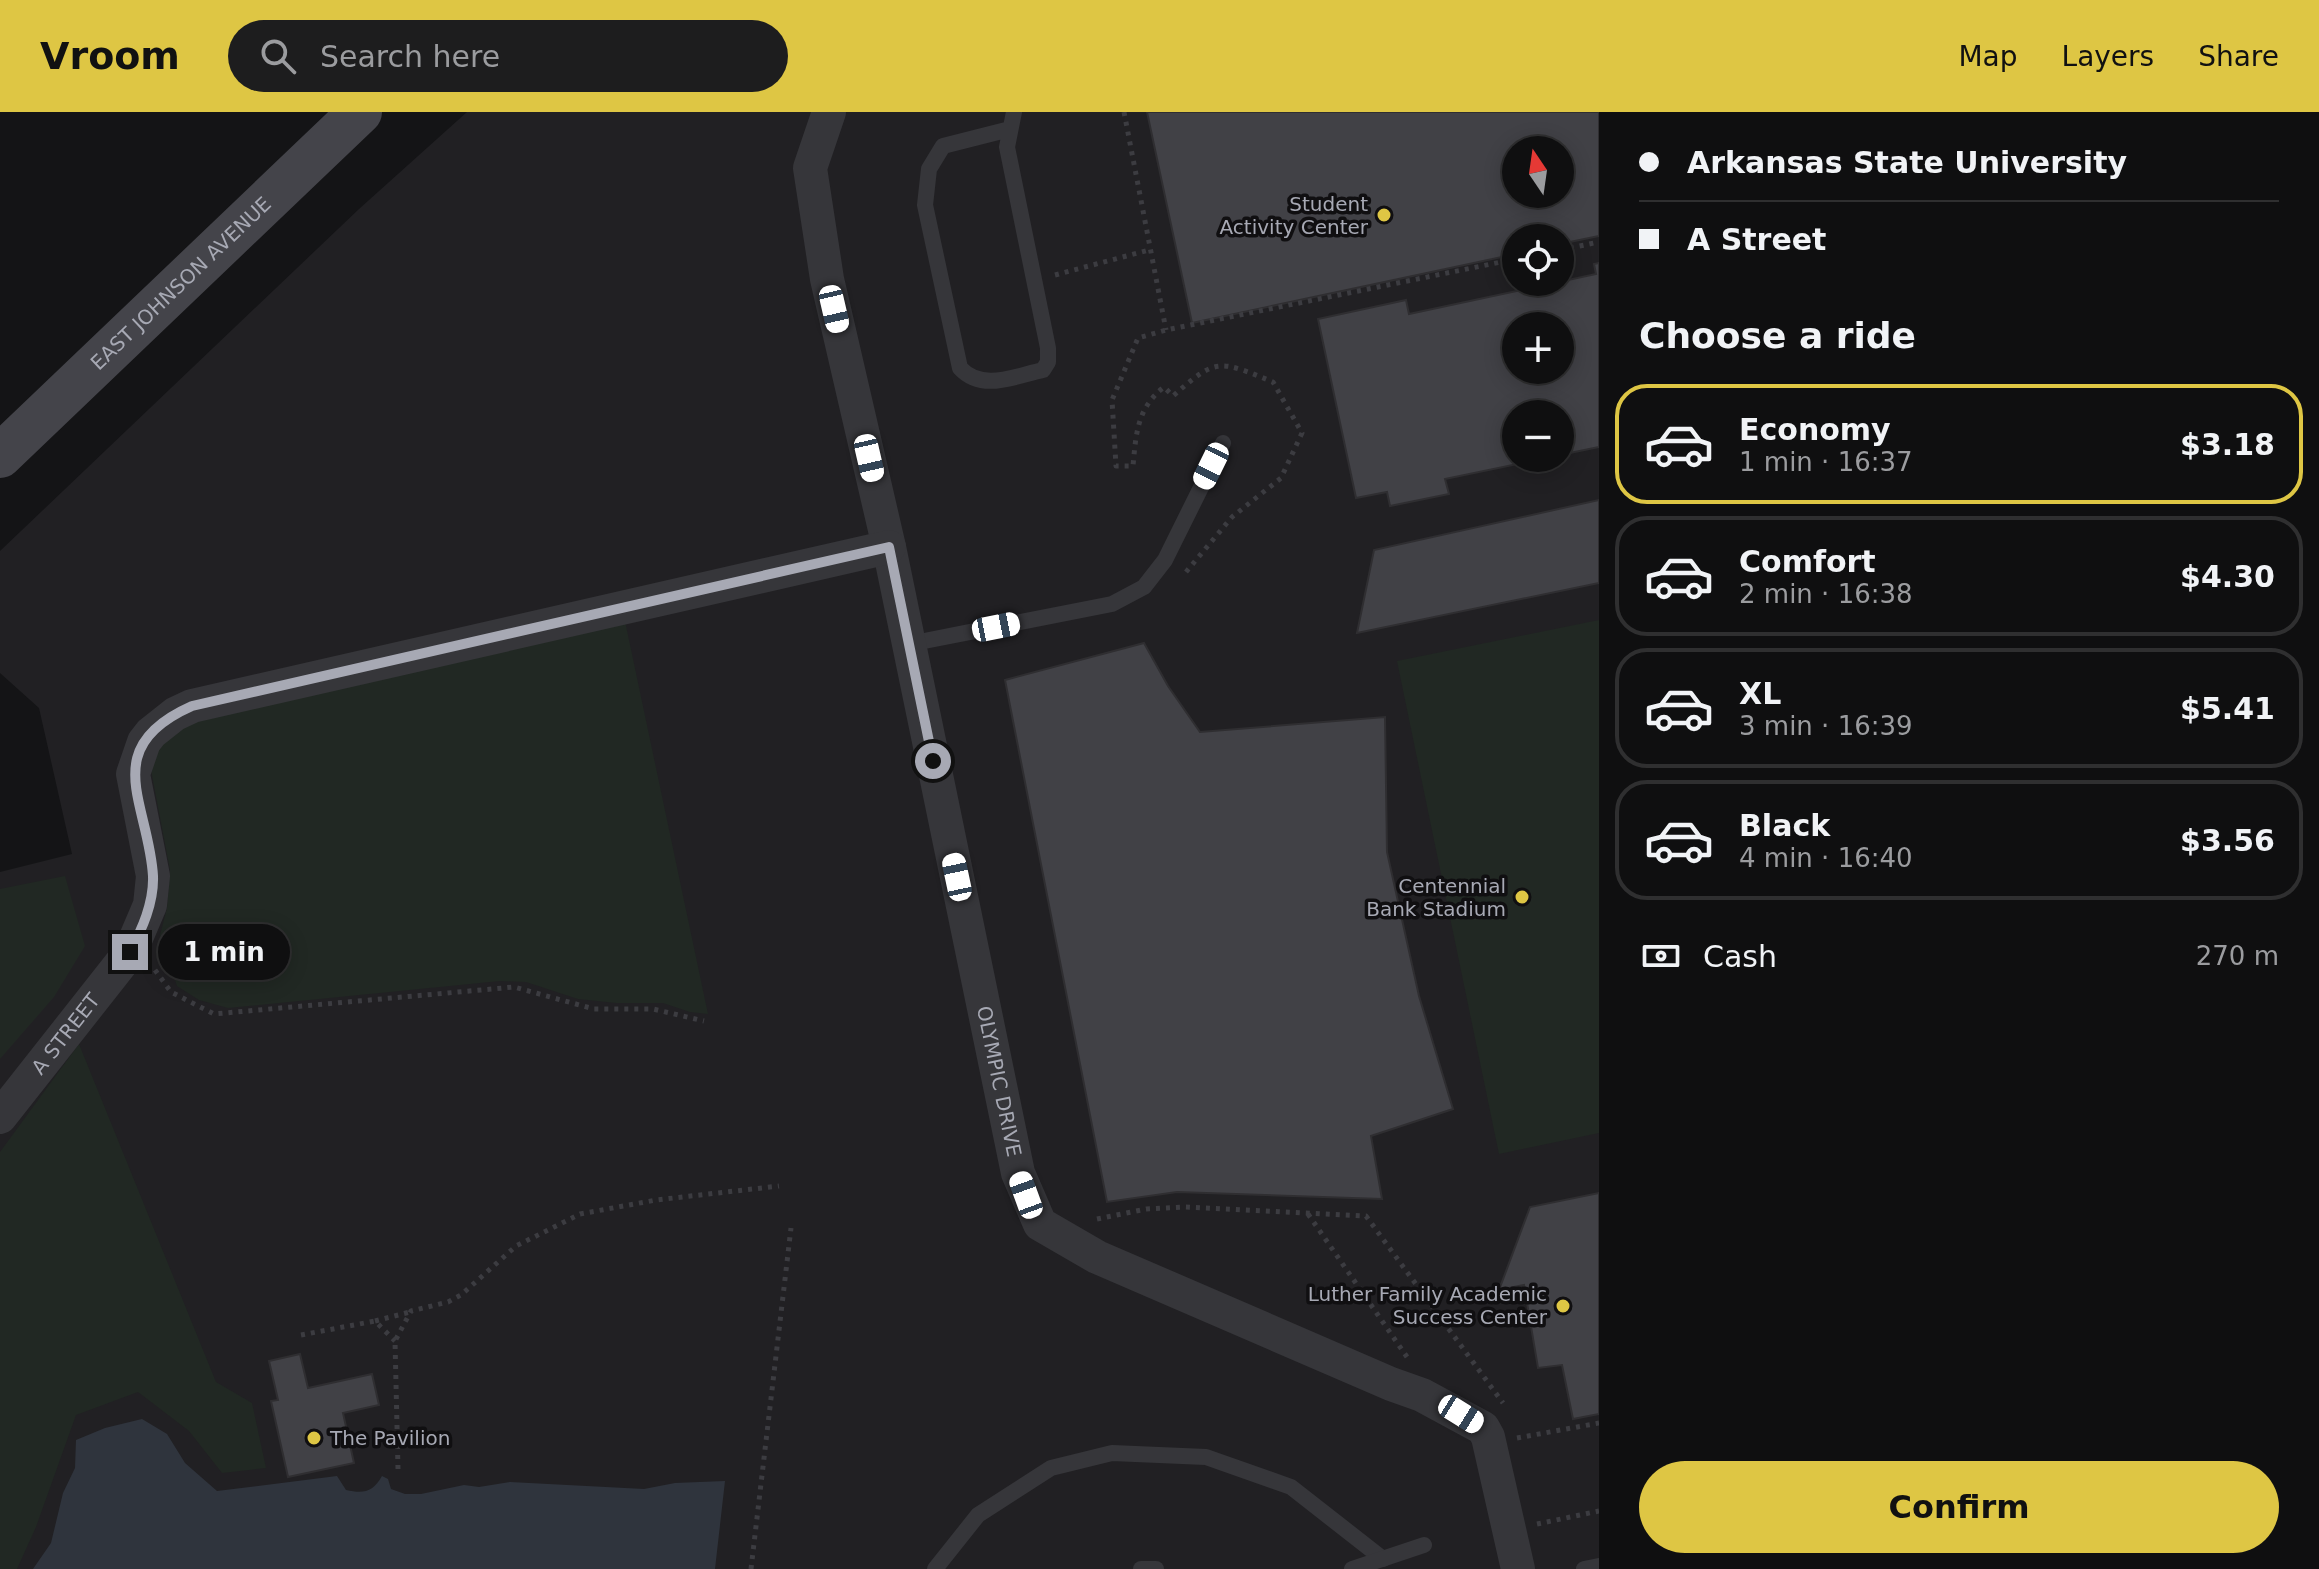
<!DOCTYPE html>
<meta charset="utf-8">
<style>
:root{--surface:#0f0f10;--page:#1d1d1e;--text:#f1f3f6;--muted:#9b9c9f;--line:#2f2f30;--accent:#dec644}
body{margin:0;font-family:"DejaVu Sans",sans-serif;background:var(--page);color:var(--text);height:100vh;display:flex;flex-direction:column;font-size:30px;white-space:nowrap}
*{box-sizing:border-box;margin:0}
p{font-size:26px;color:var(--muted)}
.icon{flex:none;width:44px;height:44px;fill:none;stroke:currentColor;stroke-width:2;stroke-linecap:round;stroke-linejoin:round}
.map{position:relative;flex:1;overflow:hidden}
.panel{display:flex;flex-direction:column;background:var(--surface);width:720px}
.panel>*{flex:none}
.banner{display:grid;align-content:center;height:176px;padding:0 40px;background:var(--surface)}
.needle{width:52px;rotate:347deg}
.fabs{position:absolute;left:1502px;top:24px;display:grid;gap:16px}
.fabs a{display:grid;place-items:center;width:72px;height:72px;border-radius:50%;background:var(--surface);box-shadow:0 4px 20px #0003,0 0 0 2px var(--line);font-size:40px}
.end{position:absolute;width:36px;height:36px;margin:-18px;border:10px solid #a7a9b4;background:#111;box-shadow:0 0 0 4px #111}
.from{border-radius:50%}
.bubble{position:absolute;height:56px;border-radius:28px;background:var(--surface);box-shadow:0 4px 20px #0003,0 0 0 2px var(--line);font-size:26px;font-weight:600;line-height:56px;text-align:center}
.car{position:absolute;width:24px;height:48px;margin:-24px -12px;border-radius:10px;box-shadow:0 0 6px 2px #0007;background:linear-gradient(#fff 24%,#345 0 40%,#fff 0 76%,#345 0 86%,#fff 0)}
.banner b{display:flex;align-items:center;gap:28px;height:76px;font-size:30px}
.banner b+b{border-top:2px solid var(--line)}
.banner i{width:20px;height:20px;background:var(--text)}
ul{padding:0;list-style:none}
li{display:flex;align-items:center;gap:24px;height:120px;margin:0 16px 12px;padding:0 24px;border:4px solid var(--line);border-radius:32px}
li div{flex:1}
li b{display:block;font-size:30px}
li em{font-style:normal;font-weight:600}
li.selected{border-color:var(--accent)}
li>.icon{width:72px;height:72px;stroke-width:1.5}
h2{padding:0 40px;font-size:36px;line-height:96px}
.pay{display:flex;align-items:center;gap:20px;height:88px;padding:0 40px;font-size:30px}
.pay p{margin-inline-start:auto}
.button{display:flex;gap:16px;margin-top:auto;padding:16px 40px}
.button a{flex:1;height:92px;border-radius:48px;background:var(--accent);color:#111;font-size:32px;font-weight:600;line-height:92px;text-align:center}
header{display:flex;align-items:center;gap:48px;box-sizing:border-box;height:112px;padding:0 40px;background:var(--accent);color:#111}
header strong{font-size:38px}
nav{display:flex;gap:44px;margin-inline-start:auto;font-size:28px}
.search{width:560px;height:72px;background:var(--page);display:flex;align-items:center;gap:20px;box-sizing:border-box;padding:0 28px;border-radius:44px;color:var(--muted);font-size:30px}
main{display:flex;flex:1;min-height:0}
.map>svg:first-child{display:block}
.built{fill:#212023;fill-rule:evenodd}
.green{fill:#212823}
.water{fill:#2f343d}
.building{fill:#414146;stroke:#2f2e31;stroke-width:2;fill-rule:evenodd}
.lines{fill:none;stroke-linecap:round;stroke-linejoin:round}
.path{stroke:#3c3c41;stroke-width:5;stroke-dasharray:4 6;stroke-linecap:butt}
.service{stroke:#36363a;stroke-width:16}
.minor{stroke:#36363a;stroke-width:34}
.secondary{stroke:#44444a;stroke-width:44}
.route{stroke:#a7a9b4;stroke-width:10}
.poi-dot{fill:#dec644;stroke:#100f11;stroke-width:3}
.labels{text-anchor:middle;stroke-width:7;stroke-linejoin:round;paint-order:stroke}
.poi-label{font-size:20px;fill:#a7a9b4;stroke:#100f11;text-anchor:end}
.street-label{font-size:20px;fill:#a7a9b4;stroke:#100f11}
</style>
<header>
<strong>Vroom</strong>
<div class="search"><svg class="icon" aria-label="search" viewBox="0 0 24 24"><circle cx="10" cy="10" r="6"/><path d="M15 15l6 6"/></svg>Search here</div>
<nav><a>Map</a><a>Layers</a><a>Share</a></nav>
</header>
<main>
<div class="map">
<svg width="1599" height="1457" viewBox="0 0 1599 1457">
<rect width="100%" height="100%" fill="#141416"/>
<path class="built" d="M467,0H1599V1457H0V760L72,742L39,596L0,561V439L359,97ZM1516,38H1560V82H1516ZM1516,126H1560V170H1516ZM1516,214H1560V258H1516ZM1516,302H1560V346H1516Z"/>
<g class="green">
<polygon points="1599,508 1599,1021 1499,1042 1397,549"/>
<polygon points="625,509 708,902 690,900 663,891 616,891 578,887 526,870 500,869 228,896 199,888 177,874 160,823 167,796 170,758 151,658 157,635 188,609"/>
<polygon points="65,764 85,834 54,885 0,947 0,777"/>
<polygon points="79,932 216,1270 252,1291 266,1356 222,1361 189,1319 138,1280 76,1303 36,1415 17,1457 0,1457 0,1040"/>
</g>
<path class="water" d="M142,1307L167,1322L185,1351L217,1379L337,1364L346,1378C364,1382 373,1380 382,1364L388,1367L391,1377L405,1382H421L464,1373L479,1375L510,1370L644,1377L675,1371L725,1369L715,1457H33L51,1431L63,1381L75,1356L76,1328L105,1316Z"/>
<g class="building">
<path d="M1147,0H1599V124L1560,132V126H1516V142L1192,211ZM1516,38H1560V82H1516Z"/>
<path d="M1599,151V335L1560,343V302H1516V346H1546L1445,367L1449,382L1390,394L1387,380L1356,386L1318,207L1406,188L1409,202L1596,162L1594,152ZM1516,214H1560V258H1516Z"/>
<polygon points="1599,388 1599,471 1357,521 1374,438"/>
<polygon points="1144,531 1168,574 1200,620 1385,605 1387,740 1419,884 1453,997 1371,1024 1382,1087 1177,1080 1107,1090 1005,568"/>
<polygon points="1599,1081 1599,1302 1573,1307 1562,1253 1538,1256 1524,1173 1499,1178 1530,1095"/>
<polygon points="300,1242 308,1276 372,1262 379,1293 343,1301 354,1351 288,1365 271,1289 278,1288 269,1249"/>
</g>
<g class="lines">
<g class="path">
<polyline points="1124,0 1166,218"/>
<polyline points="1560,138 1599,130"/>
<polyline points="1055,163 1149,138"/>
<path d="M1186,460L1232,405L1281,366L1302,321L1273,270C1219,248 1217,245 1173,284L1164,275C1137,296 1136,322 1133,354H1116L1112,288L1138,226L1166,218L1516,147"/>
<polyline points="155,858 171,880 214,902 514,875 594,897 653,897 704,909"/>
<polyline points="1308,1102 1407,1245"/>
<polyline points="1097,1107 1146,1097 1185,1095 1366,1104 1503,1291"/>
<polyline points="375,1209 410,1200"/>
<polyline points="301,1223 375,1209 395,1229"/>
<polyline points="1517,1326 1599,1311"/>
<polyline points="398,1357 395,1229 411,1199 448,1190 461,1183 516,1134 580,1102 656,1088 779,1074"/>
<polyline points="1537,1412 1599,1399"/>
<polyline points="751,1457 791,1116"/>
</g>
<g class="service">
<path d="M1010,17L943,34L929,57L925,93L960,256C982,280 1015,264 1043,258L1048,250V236L1007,35L1014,0"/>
<polyline points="909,532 1112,492 1144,475 1165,448 1223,331"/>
<polyline points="935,1457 978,1403 1051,1356 1112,1341 1206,1345 1291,1375 1383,1447"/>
<polyline points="1141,1457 1156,1457"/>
<polyline points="1352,1457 1424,1433"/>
<polyline points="1584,1457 1599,1454"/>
</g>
<g class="minor">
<path id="s1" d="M829,0L810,56L827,167L889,435L1018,1061L1040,1112L1097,1145L1391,1272L1422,1283L1483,1316L1488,1325L1518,1457"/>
<path id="s2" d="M0,1005L130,840L150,793L153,764L133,662L144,630L151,621L175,602L192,594L889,435"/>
</g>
<path class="secondary" id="s3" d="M0,344L360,0"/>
</g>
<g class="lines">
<path class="route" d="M130,840C142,817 154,791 153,764C149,692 97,636 192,594L889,435L933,649"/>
</g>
<g class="poi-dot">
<circle cx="1384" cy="103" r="8"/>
<circle cx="1522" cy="785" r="8"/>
<circle cx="1563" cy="1194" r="8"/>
<circle cx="314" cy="1326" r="8"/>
</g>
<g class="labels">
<g class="poi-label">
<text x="1368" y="99">Student<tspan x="1368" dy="23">Activity Center</tspan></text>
<text x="1506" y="781">Centennial<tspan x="1506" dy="23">Bank Stadium</tspan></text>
<text x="1547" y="1189">Luther Family Academic<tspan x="1547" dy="23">Success Center</tspan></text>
<text x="330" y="1333" text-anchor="start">The Pavilion</text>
</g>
<g class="street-label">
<text dy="7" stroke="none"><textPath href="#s3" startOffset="250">EAST JOHNSON AVENUE</textPath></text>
<text dy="7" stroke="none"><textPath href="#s2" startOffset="106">A STREET</textPath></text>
<text dy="7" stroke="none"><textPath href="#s1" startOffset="992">OLYMPIC DRIVE</textPath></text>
</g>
</g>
</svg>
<div class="fabs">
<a><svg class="needle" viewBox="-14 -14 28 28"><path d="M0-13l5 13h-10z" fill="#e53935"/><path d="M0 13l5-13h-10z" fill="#9b9c9f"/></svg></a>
<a><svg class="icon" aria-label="locate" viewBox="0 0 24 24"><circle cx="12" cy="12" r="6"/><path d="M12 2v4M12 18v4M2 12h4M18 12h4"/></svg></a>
<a>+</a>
<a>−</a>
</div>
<i class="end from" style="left:933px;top:649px"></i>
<i class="end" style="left:130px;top:840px"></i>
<div class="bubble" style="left:158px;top:812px;width:132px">1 min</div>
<i class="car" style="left:834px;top:197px;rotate:167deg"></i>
<i class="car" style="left:869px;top:346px;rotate:167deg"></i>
<i class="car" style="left:1211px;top:354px;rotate:206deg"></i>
<i class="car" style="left:996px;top:515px;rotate:79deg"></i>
<i class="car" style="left:957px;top:765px;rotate:348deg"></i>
<i class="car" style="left:1026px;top:1083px;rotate:340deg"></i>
<i class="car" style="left:1461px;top:1302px;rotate:122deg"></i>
</div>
<section class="panel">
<div class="banner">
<b><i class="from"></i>Arkansas State University</b>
<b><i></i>A Street</b>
</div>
<h2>Choose a ride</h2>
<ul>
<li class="selected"><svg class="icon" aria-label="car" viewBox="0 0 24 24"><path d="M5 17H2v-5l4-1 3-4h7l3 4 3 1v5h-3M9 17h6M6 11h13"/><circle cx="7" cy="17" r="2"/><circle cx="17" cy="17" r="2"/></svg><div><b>Economy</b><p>1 min · 16:37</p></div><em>$3.18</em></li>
<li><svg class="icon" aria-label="car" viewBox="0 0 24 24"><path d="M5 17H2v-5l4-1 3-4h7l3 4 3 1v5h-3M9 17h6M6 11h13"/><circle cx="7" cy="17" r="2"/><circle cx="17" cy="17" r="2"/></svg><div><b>Comfort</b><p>2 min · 16:38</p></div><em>$4.30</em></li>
<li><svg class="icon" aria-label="car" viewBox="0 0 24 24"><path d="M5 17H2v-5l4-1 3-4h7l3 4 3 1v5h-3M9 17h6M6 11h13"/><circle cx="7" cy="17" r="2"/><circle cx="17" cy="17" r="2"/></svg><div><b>XL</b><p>3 min · 16:39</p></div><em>$5.41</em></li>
<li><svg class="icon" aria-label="car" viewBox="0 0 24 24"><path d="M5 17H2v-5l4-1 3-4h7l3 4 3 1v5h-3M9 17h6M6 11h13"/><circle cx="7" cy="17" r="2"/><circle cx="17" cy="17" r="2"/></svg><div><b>Black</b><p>4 min · 16:40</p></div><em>$3.56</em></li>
</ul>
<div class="pay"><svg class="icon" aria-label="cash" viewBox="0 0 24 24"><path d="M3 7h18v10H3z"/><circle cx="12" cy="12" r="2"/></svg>Cash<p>270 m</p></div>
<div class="button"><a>Confirm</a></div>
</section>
</main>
